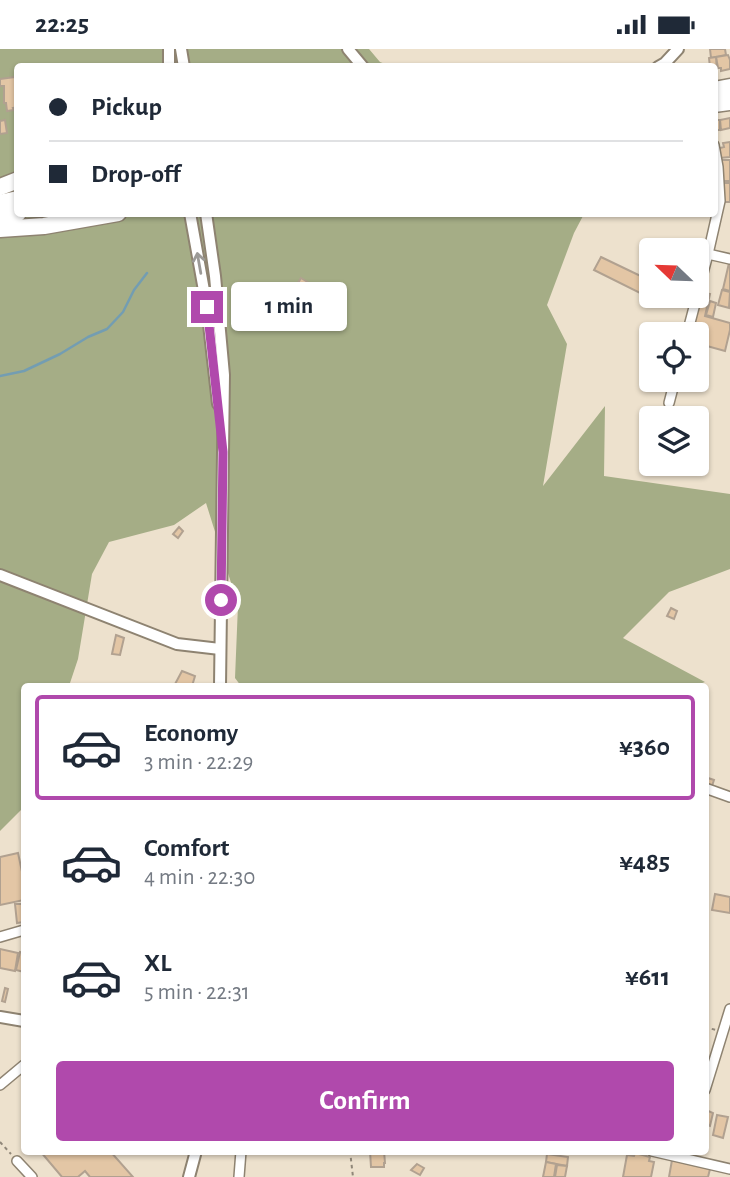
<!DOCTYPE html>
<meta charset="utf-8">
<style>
:root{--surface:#fff;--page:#f6f6f7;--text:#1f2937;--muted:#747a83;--line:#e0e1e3;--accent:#b049ac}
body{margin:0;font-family:"Alegreya Sans",sans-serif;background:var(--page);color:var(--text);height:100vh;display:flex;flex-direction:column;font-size:26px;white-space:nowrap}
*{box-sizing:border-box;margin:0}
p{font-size:23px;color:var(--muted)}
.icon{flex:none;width:38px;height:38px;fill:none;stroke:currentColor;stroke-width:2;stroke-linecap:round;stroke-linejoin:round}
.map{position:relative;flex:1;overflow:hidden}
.side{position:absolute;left:21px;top:634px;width:688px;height:472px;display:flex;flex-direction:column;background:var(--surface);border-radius:7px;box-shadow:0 2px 5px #0004}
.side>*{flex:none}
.hud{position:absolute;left:14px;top:14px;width:704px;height:154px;border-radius:7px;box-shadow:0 2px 5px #0004;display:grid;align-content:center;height:154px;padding:0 35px;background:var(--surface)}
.needle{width:46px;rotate:293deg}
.fabs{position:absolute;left:639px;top:189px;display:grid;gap:14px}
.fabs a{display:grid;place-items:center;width:70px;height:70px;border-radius:7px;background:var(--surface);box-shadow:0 2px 5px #0004;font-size:35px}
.end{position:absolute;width:32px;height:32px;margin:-16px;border:9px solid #b049ac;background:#fff;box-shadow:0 0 0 4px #fff}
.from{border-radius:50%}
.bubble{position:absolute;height:49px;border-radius:7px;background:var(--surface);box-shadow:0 2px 5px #0004;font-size:23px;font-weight:700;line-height:49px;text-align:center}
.hud b{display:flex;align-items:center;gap:24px;height:66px;font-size:26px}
.hud b+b{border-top:2px solid var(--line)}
.hud i{width:18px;height:18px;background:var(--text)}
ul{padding:12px 0 0;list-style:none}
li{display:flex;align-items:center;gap:21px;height:105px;margin:0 14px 10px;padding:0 21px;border:4px solid transparent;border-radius:7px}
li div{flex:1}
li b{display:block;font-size:26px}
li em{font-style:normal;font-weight:700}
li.active{border-color:var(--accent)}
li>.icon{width:63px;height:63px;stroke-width:1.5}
.cta{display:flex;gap:14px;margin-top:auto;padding:14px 35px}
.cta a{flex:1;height:80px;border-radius:7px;background:var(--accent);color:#fff;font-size:28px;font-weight:700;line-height:80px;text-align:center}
.status{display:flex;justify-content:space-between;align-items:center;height:49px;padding:0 35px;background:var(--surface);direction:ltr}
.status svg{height:19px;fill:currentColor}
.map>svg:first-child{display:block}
.forest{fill:#a5ad86}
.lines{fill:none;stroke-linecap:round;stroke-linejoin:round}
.stream{stroke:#739db2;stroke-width:2.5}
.building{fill:#e3c6a5;stroke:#b1a190;stroke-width:2}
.minor-casing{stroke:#8e8371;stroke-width:12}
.tertiary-casing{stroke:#8e8371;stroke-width:14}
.trunk-casing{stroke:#8e8371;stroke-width:19}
.path{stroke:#908779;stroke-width:2;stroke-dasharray:3.5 3.5;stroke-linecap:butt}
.minor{stroke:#fff;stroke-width:9}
.tertiary{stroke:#fff;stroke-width:10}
.trunk{stroke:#fff;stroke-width:16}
.oneway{stroke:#9c9a97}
.route{stroke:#b049ac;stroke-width:9}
</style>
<div class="status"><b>22:25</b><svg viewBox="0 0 49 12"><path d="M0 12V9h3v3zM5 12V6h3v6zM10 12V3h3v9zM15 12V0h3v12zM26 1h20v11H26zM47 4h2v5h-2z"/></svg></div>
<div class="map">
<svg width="730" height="1128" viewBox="0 0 730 1128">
<rect width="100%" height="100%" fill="#ede1cd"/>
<polygon class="forest" points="0,0 369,0 380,13 390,17 18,18 18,164 584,165 574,184 547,256 567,295 543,437 605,357 604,427 730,445 730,520 669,543 623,589 705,633 694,637 241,637 235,629 238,556 206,454 174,476 109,493 92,525 78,610 69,637 24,637 24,758 0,782"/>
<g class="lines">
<polyline class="stream" points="0,327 24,322 60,305 88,288 107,280 123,263 134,241 147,224"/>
</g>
<g class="building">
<polygon points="710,0 725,0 726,6 711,9"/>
<polygon points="728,6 730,11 730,20 721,22 721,19 718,19 716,8"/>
<polygon points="716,8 717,22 714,22 714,18 710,18 709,9"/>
<polygon points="15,28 18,58 13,59 14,61 7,62 6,54 4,54 4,37 0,37 0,30"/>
<polygon points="730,69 730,79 721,81 720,71"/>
<polygon points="5,71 7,84 0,85 0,72"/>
<polygon points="714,71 720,71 720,81 715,81"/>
<polygon points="730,93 730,108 720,109 720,99 724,98 723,94"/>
<polygon points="721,111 730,111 730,132 722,132"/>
<rect x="723" y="134" width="7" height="19"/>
<polygon points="601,208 649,231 642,245 594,221"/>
<polygon points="729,214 730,215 730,242 723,240"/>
<polygon points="301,229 314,237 294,272 276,261 281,252 286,254"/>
<polygon points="722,241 730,243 729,259 718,256"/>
<polygon points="701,243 710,245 705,267 730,274 730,281 725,302 696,294 696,285 691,285"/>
<polygon points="710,252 716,254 713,268 706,266"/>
<polygon points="179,478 183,482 178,489 173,485"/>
<polygon points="671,559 677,562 674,570 667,567"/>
<polygon points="116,586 124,589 120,606 112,605"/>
<polygon points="182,622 195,627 192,637 174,637"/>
<polygon points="705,728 714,731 712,737 705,735"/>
<polygon points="18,804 24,832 24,851 0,856 0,808"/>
<polygon points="715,845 730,848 730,864 712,861"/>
<polygon points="15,855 24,855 24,873 17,874"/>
<polygon points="0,900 18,904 15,922 0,919"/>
<polygon points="20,903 24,904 24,923 16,921"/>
<polygon points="5,939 8,940 5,953 2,952"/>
<polygon points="706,1061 713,1064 710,1077 705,1075"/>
<polygon points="717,1066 728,1068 723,1089 713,1086"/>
<polygon points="40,1102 110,1102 133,1128 90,1128 85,1122 78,1128 62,1128"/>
<polygon points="370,1102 384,1102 385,1114 384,1114 384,1118 371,1118"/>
<polygon points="635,1104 650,1108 649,1112 654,1113 651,1128 623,1128 627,1106 634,1107"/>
<polygon points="547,1105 568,1108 567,1117 546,1113"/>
<polygon points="672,1111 710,1120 708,1128 669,1128"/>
<polygon points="546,1113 556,1115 554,1128 543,1128"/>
<polygon points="417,1115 424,1119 420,1126 411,1121"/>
<polygon points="557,1116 567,1117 565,1128 555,1128"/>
</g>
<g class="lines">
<defs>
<g id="minor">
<polyline points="708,205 730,210"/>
<polyline points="687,285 708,205 720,152 718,118 714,96"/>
<polyline points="669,354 675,331"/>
<polyline points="705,739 730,748"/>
<polyline points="0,888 24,881"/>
<polyline points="0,1036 24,1016"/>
<polyline points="705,1041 730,960"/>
<polyline points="652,1102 730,1120"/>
<polyline points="17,1112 32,1128"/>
<polyline points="239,1128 241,1102"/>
</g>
<g id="tertiary">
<polyline points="169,0 169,18"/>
<polyline points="181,0 184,18"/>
<polyline points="348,0 363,18"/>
<polyline points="658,18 665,14 678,0"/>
<polyline points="190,164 207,258 218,355"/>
<polyline points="206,164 215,227 224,326 220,637"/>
<polyline points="0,526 177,595 220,600"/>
<polyline points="0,968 24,972"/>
<polyline points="189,1128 196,1102"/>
</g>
<g id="trunk">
<polyline points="714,41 730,38"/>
<polyline points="714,55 730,53"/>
<polyline points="0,138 18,131"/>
<polyline points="0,154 18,150"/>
<polyline points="0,167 18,164"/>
<polyline points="0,180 44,177 118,164"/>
</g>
</defs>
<use href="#minor" class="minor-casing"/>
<use href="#tertiary" class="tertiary-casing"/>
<use href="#trunk" class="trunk-casing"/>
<g class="path">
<polyline points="705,757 708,749"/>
<polyline points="705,978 716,981"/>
<polyline points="0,1093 11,1105"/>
<polyline points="350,1102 353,1128"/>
</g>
<use href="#minor" class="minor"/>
<use href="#tertiary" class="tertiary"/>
<use href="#trunk" class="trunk"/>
</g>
<defs><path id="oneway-shaft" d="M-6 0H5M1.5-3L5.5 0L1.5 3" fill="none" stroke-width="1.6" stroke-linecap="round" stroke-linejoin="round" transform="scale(1.75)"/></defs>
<use class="oneway" href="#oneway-shaft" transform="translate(199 214) rotate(-100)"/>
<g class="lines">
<polyline class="route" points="207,258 223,403 221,551"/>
</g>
</svg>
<div class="fabs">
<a><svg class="needle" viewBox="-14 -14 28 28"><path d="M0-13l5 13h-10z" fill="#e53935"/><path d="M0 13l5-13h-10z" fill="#747a83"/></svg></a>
<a><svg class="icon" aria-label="locate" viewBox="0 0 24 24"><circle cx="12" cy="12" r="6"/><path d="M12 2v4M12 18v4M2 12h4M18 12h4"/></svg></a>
<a><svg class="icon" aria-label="layers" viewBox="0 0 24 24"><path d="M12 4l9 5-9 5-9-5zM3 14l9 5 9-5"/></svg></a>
</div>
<i class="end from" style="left:221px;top:551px"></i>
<i class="end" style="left:207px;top:258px"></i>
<div class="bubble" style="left:231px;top:233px;width:116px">1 min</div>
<div class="hud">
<b><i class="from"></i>Pickup</b>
<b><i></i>Drop-off</b>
</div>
<section class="side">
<ul>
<li class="active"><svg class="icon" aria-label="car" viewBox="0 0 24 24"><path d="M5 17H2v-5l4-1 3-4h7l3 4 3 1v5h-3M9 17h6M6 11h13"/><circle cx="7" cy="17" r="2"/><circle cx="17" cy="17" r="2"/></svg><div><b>Economy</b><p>3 min · 22:29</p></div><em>¥360</em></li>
<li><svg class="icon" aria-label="car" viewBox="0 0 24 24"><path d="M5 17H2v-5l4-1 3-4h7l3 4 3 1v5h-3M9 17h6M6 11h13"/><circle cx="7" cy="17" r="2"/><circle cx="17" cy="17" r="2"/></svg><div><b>Comfort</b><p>4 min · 22:30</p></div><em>¥485</em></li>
<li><svg class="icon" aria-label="car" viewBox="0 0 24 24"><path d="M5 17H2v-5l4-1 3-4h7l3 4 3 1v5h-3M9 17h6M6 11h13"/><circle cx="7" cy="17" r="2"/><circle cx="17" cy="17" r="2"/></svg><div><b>XL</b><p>5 min · 22:31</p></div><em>¥611</em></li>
</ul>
<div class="cta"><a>Confirm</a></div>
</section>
</div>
